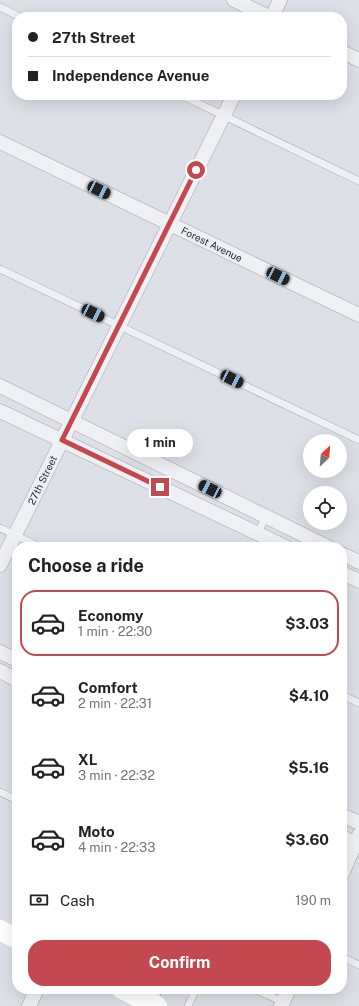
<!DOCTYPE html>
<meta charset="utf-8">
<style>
:root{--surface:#fff;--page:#f2f2f2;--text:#222;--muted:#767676;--line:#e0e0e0;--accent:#c3484f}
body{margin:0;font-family:"Public Sans",sans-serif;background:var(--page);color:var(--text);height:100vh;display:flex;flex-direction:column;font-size:15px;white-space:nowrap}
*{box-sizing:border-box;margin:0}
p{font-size:13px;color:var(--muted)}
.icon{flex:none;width:22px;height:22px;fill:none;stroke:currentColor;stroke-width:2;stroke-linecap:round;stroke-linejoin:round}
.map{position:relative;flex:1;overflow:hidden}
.drawer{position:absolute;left:12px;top:542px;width:335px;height:452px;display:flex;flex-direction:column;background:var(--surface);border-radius:16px;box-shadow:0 4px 16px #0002}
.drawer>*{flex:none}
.top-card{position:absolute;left:12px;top:12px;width:335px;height:88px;border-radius:16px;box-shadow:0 4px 16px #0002;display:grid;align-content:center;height:88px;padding:0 16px;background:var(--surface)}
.needle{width:26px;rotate:26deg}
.buttons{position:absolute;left:303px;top:434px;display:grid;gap:8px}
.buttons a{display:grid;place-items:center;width:44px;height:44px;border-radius:50%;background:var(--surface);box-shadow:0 4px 16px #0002;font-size:20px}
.end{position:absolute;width:18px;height:18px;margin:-9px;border:5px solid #c3484f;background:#fff;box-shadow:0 0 0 2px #fff}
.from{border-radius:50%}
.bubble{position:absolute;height:28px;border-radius:14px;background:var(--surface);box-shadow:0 4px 16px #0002;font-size:13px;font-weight:700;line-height:28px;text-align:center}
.car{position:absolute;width:12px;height:24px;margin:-12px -6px;border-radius:5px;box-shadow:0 0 3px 1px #0007;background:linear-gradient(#222 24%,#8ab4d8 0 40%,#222 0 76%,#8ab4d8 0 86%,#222 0)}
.top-card b{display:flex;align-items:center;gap:14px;height:38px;font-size:15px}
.top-card b+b{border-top:1px solid var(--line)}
.top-card i{width:10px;height:10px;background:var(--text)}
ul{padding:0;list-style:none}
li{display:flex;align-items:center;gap:12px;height:66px;margin:0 8px 6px;padding:0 8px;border:2px solid transparent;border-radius:16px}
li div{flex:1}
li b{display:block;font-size:15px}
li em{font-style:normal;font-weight:700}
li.selected{border-color:var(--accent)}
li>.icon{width:36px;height:36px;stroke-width:1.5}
h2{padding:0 16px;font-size:18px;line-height:48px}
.pay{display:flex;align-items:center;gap:10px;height:44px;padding:0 16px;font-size:15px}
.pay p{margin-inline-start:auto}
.action{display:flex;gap:8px;margin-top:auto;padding:8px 16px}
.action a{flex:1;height:46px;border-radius:16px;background:var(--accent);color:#fff;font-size:16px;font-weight:700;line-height:46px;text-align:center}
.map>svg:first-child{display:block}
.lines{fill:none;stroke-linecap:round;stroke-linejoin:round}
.lane-casing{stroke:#a2a6ae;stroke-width:8}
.street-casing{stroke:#a2a6ae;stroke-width:15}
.lane{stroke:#eef0f4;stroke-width:7}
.street{stroke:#eef0f4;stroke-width:14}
.secondary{stroke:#fff;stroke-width:20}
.route{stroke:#c3484f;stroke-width:5}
.labels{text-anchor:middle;stroke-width:3;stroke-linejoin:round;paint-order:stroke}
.street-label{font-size:10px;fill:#272c3a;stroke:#ebeef3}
</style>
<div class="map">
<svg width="359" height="1006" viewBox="0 0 359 1006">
<rect width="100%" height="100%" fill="#dcdfe5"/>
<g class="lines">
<defs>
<g id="lane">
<polyline points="0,7 20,17"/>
<polyline points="181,95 359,181"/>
<polyline points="0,269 359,440"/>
<polyline points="0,528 40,547"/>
<polyline points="258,533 266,516"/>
<polyline points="342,695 359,703"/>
<polyline points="0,792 17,800"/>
<polyline points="342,957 359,965"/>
<polyline points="255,989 283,1002"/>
<polyline points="153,1002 159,989"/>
<polyline points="188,1006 196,989"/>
</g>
<g id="street">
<polyline points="234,0 269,17"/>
<polyline points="272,17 280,0"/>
<polyline points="342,52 359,60"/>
<polyline points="0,142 359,315"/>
<polyline points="0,386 328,547"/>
<polyline points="0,411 286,547"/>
<polyline points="342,554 359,562"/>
<polyline points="0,565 234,95"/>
<polyline points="342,573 359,581"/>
<polyline points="0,652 17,660"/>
<polyline points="0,671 17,680"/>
<polyline points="342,815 359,823"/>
<polyline points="342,837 359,845"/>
<polyline points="342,874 359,835"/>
<polyline points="29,1006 37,989"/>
<polyline points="281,1006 289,989"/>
</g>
</defs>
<use href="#lane" class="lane-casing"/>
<use href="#street" class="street-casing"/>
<use href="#lane" class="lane"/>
<use href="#street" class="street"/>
<g class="secondary">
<polyline points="0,930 17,939"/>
<polyline points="122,989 157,1006"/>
</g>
</g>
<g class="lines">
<polyline class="route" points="160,487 62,440 196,170"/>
</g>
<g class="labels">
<g class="street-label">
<text transform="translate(212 244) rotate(26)" y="4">Forest Avenue</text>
<text transform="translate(42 480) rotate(-64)" y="4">27th Street</text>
</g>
</g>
</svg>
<div class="buttons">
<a><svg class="needle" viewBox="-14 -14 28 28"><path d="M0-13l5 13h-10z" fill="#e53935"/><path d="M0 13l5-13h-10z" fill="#767676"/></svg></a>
<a><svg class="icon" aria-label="locate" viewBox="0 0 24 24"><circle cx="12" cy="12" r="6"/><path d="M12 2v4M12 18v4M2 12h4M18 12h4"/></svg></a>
</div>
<i class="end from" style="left:196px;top:170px"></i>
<i class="end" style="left:160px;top:487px"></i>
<div class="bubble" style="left:127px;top:429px;width:66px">1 min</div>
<i class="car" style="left:99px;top:190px;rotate:116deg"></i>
<i class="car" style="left:278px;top:276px;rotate:116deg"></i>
<i class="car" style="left:93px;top:313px;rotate:116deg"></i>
<i class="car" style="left:232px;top:379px;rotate:116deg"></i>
<i class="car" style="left:210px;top:489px;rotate:296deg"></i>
<div class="top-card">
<b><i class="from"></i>27th Street</b>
<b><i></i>Independence Avenue</b>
</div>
<section class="drawer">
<h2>Choose a ride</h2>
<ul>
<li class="selected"><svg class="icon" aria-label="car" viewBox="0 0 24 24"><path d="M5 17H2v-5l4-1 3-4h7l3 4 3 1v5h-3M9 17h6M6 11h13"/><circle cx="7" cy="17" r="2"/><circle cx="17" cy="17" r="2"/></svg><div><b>Economy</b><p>1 min · 22:30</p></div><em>$3.03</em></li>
<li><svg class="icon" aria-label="car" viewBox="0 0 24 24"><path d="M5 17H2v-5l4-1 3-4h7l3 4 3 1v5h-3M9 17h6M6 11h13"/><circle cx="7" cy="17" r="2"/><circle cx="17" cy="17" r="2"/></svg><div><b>Comfort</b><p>2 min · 22:31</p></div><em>$4.10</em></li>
<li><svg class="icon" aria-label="car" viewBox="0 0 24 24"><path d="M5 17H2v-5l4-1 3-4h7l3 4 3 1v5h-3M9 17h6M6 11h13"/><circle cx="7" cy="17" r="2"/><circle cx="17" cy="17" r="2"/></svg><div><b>XL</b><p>3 min · 22:32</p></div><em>$5.16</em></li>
<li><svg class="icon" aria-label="car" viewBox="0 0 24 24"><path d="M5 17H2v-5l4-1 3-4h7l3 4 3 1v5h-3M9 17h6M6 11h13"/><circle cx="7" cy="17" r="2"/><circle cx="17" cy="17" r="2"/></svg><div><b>Moto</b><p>4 min · 22:33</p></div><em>$3.60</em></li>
</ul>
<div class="pay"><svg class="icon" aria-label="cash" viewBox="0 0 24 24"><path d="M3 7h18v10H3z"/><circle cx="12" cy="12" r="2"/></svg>Cash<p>190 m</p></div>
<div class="action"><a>Confirm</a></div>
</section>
</div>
